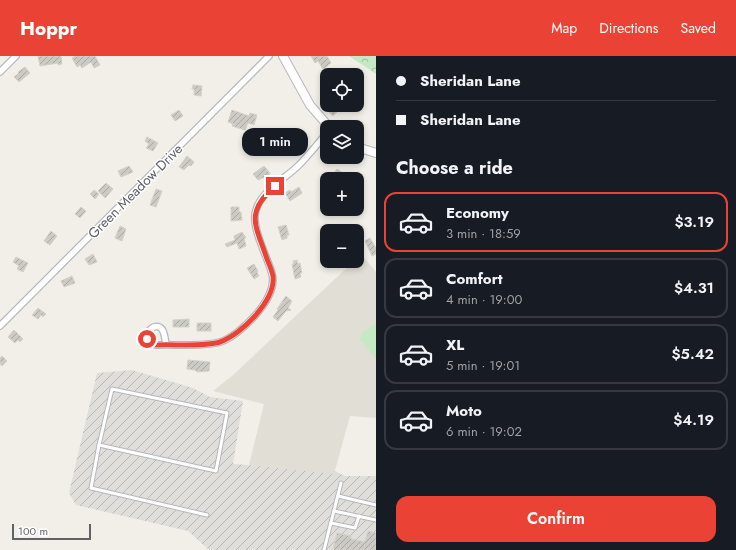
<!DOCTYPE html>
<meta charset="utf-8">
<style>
:root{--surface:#171b24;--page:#242831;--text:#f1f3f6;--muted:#9ea1a6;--line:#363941;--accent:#ea4335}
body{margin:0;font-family:Jost,sans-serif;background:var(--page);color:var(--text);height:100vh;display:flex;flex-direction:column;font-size:15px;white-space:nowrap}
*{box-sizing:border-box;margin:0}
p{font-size:13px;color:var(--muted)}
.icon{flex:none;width:22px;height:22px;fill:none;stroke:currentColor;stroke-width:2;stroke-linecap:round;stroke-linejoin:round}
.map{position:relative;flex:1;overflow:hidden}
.drawer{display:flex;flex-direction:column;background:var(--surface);width:360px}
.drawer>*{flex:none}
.hud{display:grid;align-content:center;height:88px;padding:0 20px;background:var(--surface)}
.controls{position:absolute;left:320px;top:12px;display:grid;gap:8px}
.controls a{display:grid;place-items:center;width:44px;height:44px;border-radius:8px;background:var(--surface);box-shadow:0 2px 6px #0003;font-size:20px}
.scale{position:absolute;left:12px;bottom:10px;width:79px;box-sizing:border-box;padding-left:4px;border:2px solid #5f6368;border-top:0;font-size:11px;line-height:14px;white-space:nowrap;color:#5f6368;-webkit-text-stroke:3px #fff;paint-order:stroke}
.end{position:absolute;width:18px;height:18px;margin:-9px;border:5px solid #ea4335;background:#fff;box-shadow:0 0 0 2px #fff}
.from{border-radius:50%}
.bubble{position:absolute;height:28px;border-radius:12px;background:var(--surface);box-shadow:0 2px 6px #0003;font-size:13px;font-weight:600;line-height:28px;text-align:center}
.hud b{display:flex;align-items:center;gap:14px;height:38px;font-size:15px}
.hud b+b{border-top:1px solid var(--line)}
.hud i{width:10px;height:10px;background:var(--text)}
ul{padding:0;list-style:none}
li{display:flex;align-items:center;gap:12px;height:60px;margin:0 8px 6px;padding:0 12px;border:2px solid var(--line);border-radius:12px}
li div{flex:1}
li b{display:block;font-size:15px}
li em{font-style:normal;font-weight:600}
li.active{border-color:var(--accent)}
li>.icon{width:36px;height:36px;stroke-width:1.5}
h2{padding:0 20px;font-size:18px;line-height:48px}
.button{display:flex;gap:8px;margin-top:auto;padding:8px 20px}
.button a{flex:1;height:46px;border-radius:12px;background:var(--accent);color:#fff;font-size:16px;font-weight:600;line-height:46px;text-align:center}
header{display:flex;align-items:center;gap:24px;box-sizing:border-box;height:56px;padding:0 20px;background:var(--accent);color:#fff}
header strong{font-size:19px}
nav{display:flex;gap:22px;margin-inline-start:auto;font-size:14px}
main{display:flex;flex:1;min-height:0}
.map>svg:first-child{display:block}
.industrial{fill:url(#industrial-furrows)}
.education{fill:#e1ded6}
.grass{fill:#c5e8c5}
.park{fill:url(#park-crowns)}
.building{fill:url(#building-hatch);stroke:#d6d1c6}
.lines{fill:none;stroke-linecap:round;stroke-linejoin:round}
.service-casing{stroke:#b5b8bc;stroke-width:5}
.minor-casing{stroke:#b5b8bc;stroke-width:8}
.secondary-casing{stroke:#b6babf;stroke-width:10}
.service{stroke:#fff;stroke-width:3}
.minor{stroke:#fff;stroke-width:5.5}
.secondary{stroke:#fff;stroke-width:8}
.route{stroke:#ea4335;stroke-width:5}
.labels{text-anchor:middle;stroke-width:3;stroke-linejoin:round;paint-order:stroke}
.street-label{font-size:14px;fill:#5f6368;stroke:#fff}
</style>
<header>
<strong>Hoppr</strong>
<nav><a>Map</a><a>Directions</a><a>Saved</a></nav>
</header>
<main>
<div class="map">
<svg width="376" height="494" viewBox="0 0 376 494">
<defs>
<pattern id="industrial-furrows" width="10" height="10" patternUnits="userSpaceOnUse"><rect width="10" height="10" fill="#e0deda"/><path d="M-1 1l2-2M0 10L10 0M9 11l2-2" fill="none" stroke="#b9b8b5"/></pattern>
<pattern id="park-crowns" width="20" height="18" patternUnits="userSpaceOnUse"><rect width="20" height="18" fill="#c5e8c5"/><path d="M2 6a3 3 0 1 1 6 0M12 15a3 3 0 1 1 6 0" fill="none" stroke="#a3c0a4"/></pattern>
<pattern id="building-hatch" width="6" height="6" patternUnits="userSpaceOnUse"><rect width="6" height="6" fill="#cccac5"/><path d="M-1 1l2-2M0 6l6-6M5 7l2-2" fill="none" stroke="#a9a8a4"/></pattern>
</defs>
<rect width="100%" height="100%" fill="#f1efe8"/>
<polygon class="industrial" points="132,314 193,332 210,341 243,345 233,408 333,414 345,420 376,420 376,494 209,494 188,475 76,449 69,437 97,317"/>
<polygon class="education" points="362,199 376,216 376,362 350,360 334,418 249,409 264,348 213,335 232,320 354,205 357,205 357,203"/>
<polygon class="grass" points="376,267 376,303 360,283 362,277"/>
<polygon class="park" points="349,0 376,0 376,18"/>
<g class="building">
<polygon points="38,0 61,0 62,8 58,9 58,7 40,10"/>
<polygon points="75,0 95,0 100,9 94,12 91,6 82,12 80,9 77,11 72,2"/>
<polygon points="311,0 327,0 331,7 323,13 318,5 315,7"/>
<polygon points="25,11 30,17 19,26 14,21 19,17 18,16"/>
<polygon points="193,29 202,30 201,40 194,39 194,33 192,33"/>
<polygon points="328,49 341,49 339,51 340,53 333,60 325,52"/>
<polygon points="179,54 183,60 175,65 171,59"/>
<polygon points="232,54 249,60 250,57 257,59 254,69 248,67 245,74 232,70 233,68 228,66"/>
<polygon points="147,81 158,87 153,95 146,92 149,88 145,85"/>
<polygon points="291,84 299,91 294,96 293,95 288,100 282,95 285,92 282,90 285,86 288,88"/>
<polygon points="187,100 194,106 191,110 189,109 184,114 179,111"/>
<polygon points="129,110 133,116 121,121 118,115"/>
<polygon points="264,110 270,117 269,119 265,122 265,121 258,124 253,118"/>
<polygon points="337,113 343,117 338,122 333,119"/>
<polygon points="106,127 113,133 105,142 98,135"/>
<polygon points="299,131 302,137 290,145 285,137 290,134 291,136"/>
<polygon points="156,133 162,135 156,151 150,149"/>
<polygon points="94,134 99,138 95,143 90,138"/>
<polygon points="81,151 86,155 80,162 75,158"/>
<polygon points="231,151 239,151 239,156 241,156 242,164 231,165"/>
<polygon points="286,169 289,179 287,179 287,182 282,184 278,171"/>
<polygon points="120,170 126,173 122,185 115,182"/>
<polygon points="51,175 57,180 50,189 44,185"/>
<polygon points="242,176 246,182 244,182 246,190 239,193 237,187 227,191 225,188 235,184 234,180"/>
<polygon points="370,182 376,192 376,198 372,200 365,185"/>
<polygon points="93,198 97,206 89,209 85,203"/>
<polygon points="16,201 28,207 23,216 17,213 19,210 13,206"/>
<polygon points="297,204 298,208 300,207 302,217 300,217 301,221 295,223 292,208 294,208 293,205"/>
<polygon points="254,208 258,215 257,216 259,220 254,223 247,212"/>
<polygon points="72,220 75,227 64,231 61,225"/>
<polygon points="286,240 292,245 288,252 291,254 286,255 278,265 273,261 278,254 277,253"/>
<polygon points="38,252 46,258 43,261 41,259 38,263 32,259"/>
<polygon points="189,263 189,271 173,271 173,264"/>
<rect x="197" y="267" width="14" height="8"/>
<polygon points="14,274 23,283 20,286 18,284 15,287 8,281"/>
<polygon points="2,300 7,305 2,310 0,308 0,302"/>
<polygon points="188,304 210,306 209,315 197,316 195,314 187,313"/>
<polygon points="368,475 376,477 376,494 333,494 337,477 351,480 351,483 365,486"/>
</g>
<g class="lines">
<defs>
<g id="service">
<polygon points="112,333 227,357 216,415 99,389"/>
<polyline points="99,389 91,432 207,459"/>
<polyline points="338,440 376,449"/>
<polyline points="334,455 376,464"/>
<polyline points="331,467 355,472 359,460"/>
<polyline points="324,494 341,427"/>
</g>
<g id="minor">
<polyline points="0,16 16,0"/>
<polyline points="0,270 269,0"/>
<path d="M166,288C165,284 165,279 163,275C158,265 146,273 147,283L151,287L156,289C174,288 203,291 220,286C240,280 279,241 272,218C268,201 250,171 256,154C262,134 285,123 299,109C309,99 318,87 327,77"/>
</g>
<g id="secondary">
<polyline points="283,0 310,49 329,71"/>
<polyline points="357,91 376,97"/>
</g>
</defs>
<use href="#service" class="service-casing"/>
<use href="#minor" class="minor-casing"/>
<use href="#secondary" class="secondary-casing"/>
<use href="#service" class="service"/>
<use href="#minor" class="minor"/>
<use href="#secondary" class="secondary"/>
</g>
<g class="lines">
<path class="route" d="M147,283L151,287L156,289C174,288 204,291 220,286C241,279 276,244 273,220C272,215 269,208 267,203C256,170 244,157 275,130"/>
</g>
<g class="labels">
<g class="street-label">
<text transform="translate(135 135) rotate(-45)" y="5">Green Meadow Drive</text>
</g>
</g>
</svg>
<div class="controls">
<a><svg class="icon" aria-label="locate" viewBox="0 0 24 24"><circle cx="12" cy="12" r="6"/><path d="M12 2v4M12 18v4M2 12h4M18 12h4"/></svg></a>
<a><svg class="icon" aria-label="layers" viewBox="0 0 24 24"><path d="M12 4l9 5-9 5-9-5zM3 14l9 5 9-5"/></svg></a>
<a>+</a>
<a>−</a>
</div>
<div class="scale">100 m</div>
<i class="end from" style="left:147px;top:283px"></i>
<i class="end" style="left:275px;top:130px"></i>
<div class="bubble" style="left:242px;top:72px;width:66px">1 min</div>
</div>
<section class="drawer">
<div class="hud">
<b><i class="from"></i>Sheridan Lane</b>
<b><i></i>Sheridan Lane</b>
</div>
<h2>Choose a ride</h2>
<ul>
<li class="active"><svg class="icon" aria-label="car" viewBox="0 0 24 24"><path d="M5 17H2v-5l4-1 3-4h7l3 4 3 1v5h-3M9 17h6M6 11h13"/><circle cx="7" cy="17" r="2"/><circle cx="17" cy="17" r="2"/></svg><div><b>Economy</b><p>3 min · 18:59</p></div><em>$3.19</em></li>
<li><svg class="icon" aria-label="car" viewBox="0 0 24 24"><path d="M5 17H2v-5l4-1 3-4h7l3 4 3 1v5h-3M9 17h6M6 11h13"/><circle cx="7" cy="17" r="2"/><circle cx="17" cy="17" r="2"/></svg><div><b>Comfort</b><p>4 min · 19:00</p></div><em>$4.31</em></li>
<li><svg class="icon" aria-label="car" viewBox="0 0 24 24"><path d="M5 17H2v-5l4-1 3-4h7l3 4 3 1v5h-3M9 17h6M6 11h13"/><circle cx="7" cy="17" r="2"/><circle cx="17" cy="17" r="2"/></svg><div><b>XL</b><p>5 min · 19:01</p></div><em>$5.42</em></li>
<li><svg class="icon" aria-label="car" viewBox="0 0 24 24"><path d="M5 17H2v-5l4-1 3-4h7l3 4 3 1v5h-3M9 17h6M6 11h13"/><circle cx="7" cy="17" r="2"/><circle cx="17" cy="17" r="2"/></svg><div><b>Moto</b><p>6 min · 19:02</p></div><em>$4.19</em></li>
</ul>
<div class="button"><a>Confirm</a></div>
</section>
</main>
